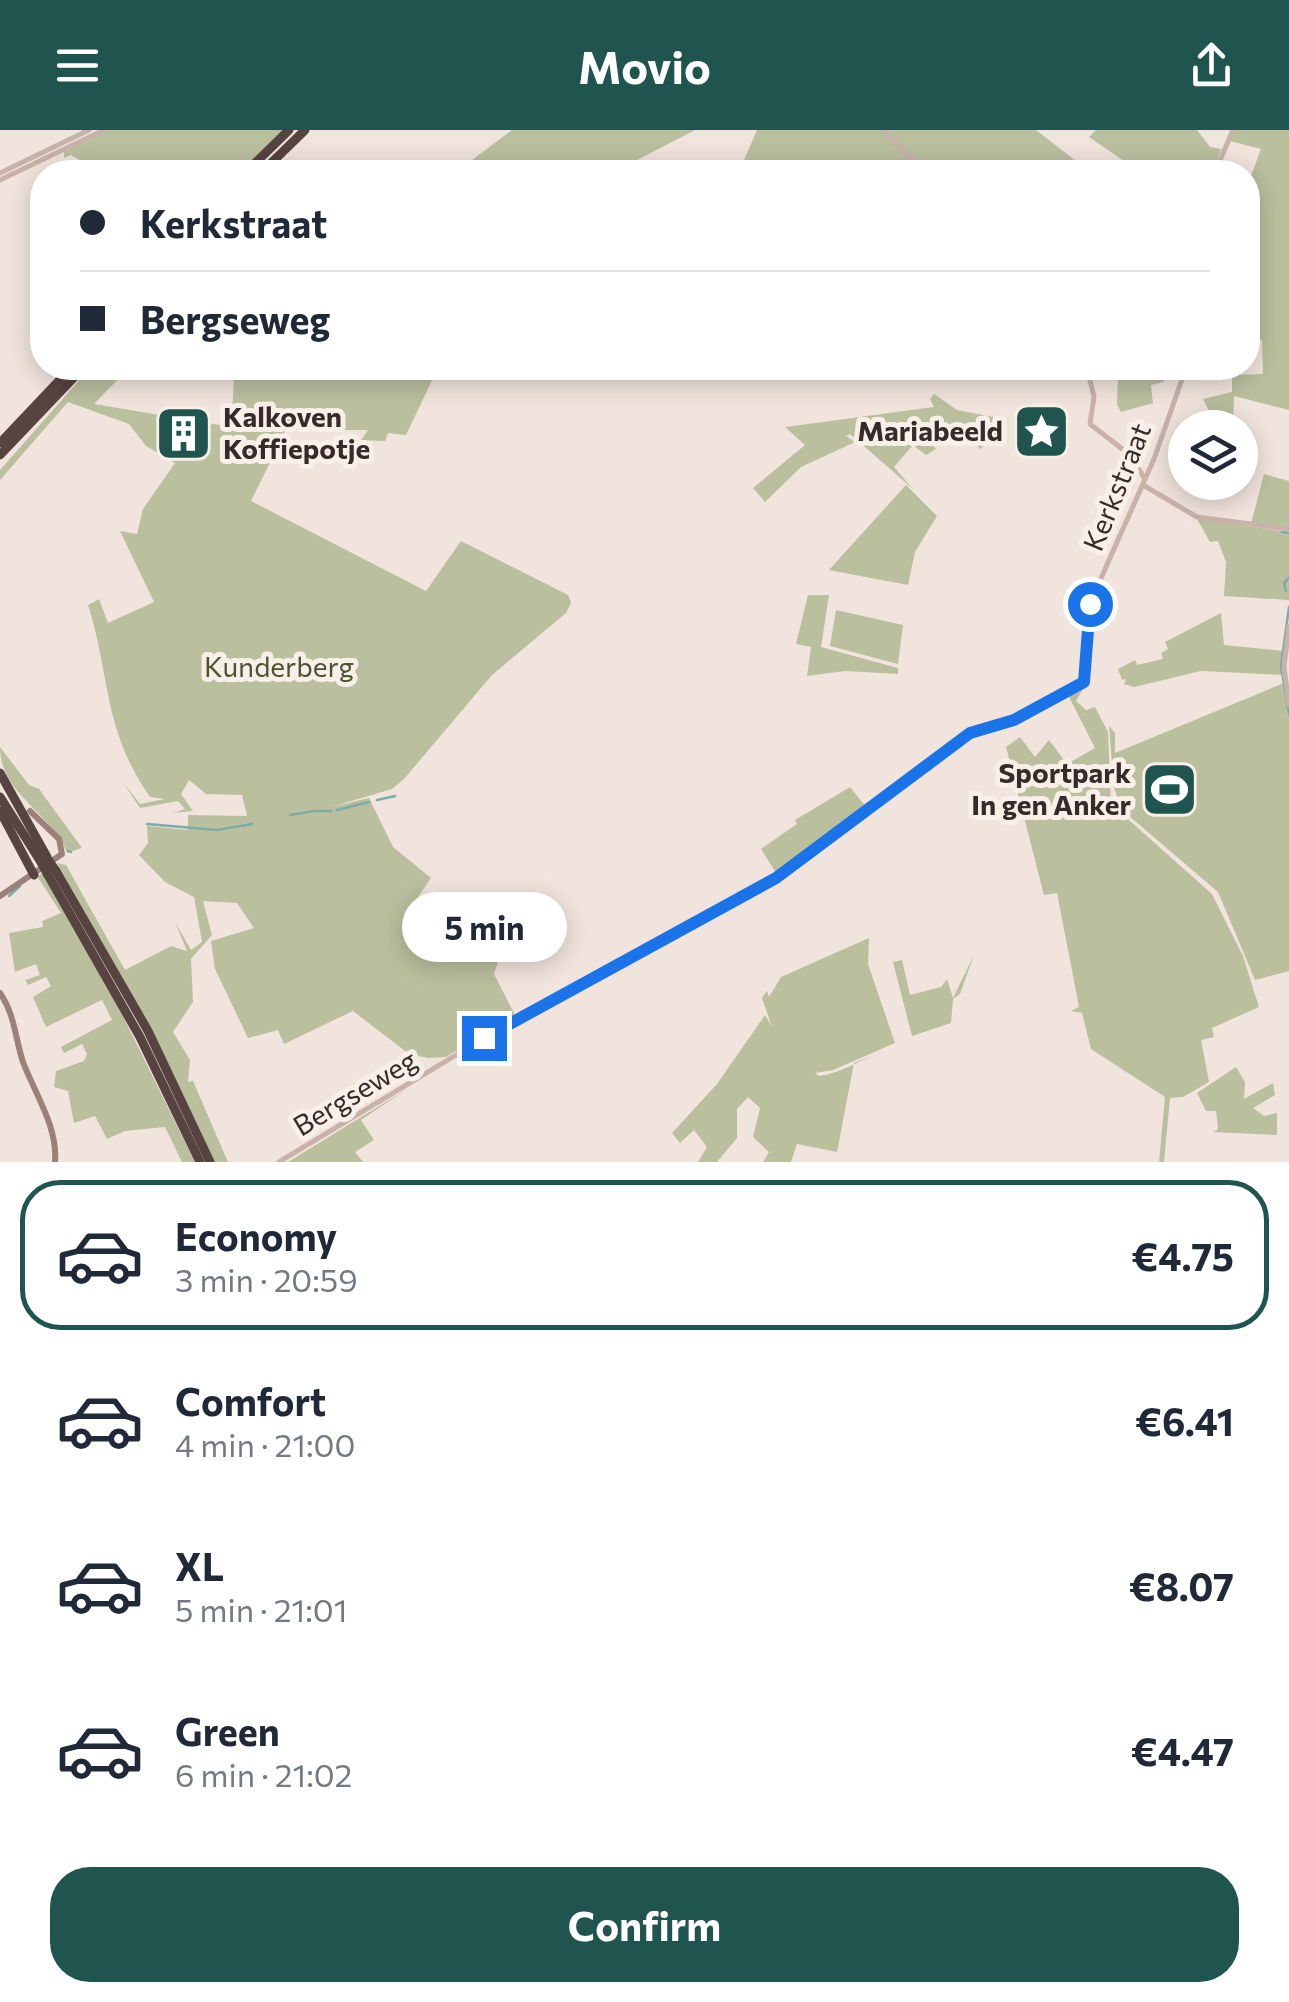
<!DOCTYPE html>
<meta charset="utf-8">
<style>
:root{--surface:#fff;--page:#f2f2f3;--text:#1f2937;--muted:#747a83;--line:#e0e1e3;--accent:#20554f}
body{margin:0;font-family:Commissioner,sans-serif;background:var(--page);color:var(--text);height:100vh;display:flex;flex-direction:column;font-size:38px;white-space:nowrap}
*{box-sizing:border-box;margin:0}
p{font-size:32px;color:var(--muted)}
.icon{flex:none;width:55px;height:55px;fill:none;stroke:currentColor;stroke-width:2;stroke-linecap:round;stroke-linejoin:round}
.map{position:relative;height:1032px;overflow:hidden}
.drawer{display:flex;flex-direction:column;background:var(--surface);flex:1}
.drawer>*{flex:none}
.banner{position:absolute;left:30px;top:30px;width:1230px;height:220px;border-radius:40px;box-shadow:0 5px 25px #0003;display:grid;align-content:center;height:220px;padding:0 50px;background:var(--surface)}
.controls{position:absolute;left:1168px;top:280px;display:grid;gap:20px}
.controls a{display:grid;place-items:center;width:90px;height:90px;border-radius:50%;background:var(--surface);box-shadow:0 5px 25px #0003;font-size:50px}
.end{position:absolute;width:45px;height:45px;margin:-22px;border:12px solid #1a73e8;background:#fff;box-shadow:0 0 0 5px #fff}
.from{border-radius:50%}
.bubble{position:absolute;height:70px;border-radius:35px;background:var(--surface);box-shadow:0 5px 25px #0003;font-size:32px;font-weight:700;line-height:70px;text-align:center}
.banner b{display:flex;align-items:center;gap:35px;height:95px;font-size:38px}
.banner b+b{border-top:2px solid var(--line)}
.banner i{width:25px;height:25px;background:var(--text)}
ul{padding:18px 0 0;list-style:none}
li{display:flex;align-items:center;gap:30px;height:150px;margin:0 20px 15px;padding:0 30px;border:5px solid transparent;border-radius:40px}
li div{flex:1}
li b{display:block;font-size:38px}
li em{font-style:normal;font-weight:700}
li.current{border-color:var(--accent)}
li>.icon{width:90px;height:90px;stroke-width:1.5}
.button{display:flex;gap:20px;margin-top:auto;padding:20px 50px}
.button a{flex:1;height:115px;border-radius:40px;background:var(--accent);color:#fff;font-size:40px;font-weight:700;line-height:115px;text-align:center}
header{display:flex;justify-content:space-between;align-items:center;height:130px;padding:0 50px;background:var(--accent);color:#fff;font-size:45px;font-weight:700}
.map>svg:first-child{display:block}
.green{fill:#babf9e}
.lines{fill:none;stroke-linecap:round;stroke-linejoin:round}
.stream{stroke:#7daca6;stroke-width:2.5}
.tertiary{stroke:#c8b2a9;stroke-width:5}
.secondary{stroke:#9c817b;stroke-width:6}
.motorway{stroke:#574340;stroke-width:9}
.motorway-bridge{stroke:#574340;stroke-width:9}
.route{stroke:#1a73e8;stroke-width:12}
.labels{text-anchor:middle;stroke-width:10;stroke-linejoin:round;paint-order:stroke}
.poi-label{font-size:28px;font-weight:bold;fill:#362b29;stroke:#f9efe9;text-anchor:end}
.street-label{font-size:28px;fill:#362b29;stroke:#f9efe9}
.park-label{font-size:28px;fill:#4c532e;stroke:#f9efe9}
</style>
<header><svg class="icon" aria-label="menu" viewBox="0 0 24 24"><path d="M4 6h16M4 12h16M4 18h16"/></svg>Movio<svg class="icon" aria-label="share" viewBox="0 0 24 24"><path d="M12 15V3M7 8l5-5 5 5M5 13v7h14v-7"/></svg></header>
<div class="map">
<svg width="1289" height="1032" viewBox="0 0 1289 1032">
<rect width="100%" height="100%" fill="#f1e4dd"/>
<g class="green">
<polygon points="108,0 284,0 242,42 92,42 92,37 71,25 64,28 64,22"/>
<polygon points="512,0 695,0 614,42 456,42"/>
<polygon points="757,0 1036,0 1090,42 750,42 741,37"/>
<polygon points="1096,0 1197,0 1210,17 1221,19 1213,42 1206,42 1207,33 1192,32 1190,42 1140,42 1089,7"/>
<polygon points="1235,0 1289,0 1289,280 1234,266 1233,297 1197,297 1194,291 1209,281 1203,269 1232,262 1232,245 1263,244 1262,210 1248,209 1248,110 1260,114 1259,107 1248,101 1248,54 1261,19 1230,11"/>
<path d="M90,238H129L94,274L231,297L234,250L174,240L257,247V251L263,238H438L406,305L388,303L385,311L361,310L368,300H286L251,371L426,461L461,411L568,465L571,473L566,483L492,545L404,649L392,659L331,677L369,668L393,717L431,748L412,776L451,794L499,829L494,844L515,885L446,927L428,928L409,924L353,881L284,914L278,900L248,908L215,839L211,811L254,798L237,773L203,771L212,805L191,829L193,872L173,902L190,930L188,952L193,951L228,1032H214L146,890L57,733L66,735L125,840L171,816L187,821L175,792L191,820L202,812L194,767L165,752L139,725L148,713L147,696L188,700V685L247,686L242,665L206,664L189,650L181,664L193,681L173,683L185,679L178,671L140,678L123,652L140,674L165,669L150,667C102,598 111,547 88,475L99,469L108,493L154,472L120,401L137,404L143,379L175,333L146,316L129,294L68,272L0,350V340Z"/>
<polygon points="1133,238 1163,238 1164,252 1151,255 1153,273 1121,282 1117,274 1118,242"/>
<polygon points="934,264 957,280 993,287 993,296 1004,298 980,319 965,299 948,313 929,294 921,302 936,319 926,325 913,315 894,337 913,359 850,304 846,306 855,312 801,337 765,372 753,358 805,315 785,297 934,277 930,269"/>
<polygon points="1264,344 1289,351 1289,397 1251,394"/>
<polygon points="906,355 937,386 915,422 908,455 829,440"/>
<polygon points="1197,389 1289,402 1289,470 1224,466 1226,432 1218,411 1210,412"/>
<polygon points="808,465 829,465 821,517 898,538 898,544 845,541 807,546 811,517 796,514"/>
<polygon points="836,480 903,495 898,534 830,516"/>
<polygon points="1221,483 1224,515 1284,521 1283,545 1201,541 1134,557 1124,554 1126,549 1122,550 1118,539 1135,530 1137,535 1163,529 1161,523 1168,519 1165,512"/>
<polygon points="1284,553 1289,580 1289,841 1255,850 1218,762 1121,679 1114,657 1109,596 1115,603 1115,623"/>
<polygon points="1084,557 1076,571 1086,580 1095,577 1108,602 1111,674 1212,764 1243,826 1259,877 1212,898 1214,907 1201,910 1209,952 1183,967 1170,968 1164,1032 1159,1032 1165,967 1091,919 1082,883 1071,881 1079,877 1057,763 1044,765 1006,617 1020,607 1035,627 1049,610 1067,634 1095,618 1067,563"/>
<path d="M0,617L29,655L39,659L82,718L67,723C53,683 0,665 0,617Z"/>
<polygon points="850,657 866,677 776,743 761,719 797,694 795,690"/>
<polygon points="43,743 95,830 195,1032 182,1032 165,997 125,1001 107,1009 95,986 74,993 68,961 54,957 56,941 84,931 87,924 82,914 64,923 61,917 112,890 102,870 46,897 33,867 51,856 46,847 28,855 25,850 40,845 36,834 15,842 9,803 43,797 42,791 61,783 37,746"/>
<path d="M869,808L868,834L895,913L833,940L815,943L819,946C841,943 860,930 881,923L854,933L837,1022L797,1014L791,1032H763L769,1022L753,1007L760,978L748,967L737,979V1008L717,1032H698L707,1017L694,1000L680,1013L672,1003L717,954L765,885L772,897L762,868L767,861L769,867L781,847Z"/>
<polygon points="974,825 960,864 953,869 951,893 912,906 893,832 902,830 910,865 941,857 947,849 953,868"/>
<polygon points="1236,937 1245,952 1244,969 1273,953 1275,965 1253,978 1264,986 1277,983 1277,1005 1213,1002 1218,999 1216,981 1206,981 1197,963"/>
<polygon points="407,959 361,990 374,1010 355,1022 363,1032 288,1032"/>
</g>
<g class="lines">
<g class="stream">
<polyline points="1282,402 1289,403"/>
<polyline points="1286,461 1284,453 1289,448"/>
<polyline points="1289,477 1281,536 1289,584"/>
<polyline points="377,670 395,666"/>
<polyline points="337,680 369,672"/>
<polyline points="317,681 331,681"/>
<polyline points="290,685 315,681"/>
<polyline points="147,694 217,700 252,694"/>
<polyline points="68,721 71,722"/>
<polyline points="9,766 20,756"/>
</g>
<g class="tertiary">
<polyline points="883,0 924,42"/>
<polyline points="1215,42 1233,0"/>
<polyline points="0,43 89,0"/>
<polyline points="0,50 104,0"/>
<polyline points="1087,238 1094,267 1090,294 1130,325 1145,349"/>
<polyline points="1143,355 1197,387 1289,399"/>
<polyline points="1289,496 1284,537 1289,575"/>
<polyline points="279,1032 519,887 775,748 967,605 1019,588 1085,552 1090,473 1154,329 1186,238"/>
</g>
<g class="secondary">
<polyline points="0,766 62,724 59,709 30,681"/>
<path d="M0,863C15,885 15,908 23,932C35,964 58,997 55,1032"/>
</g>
<g class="motorway">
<polyline points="246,42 289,0"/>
<polyline points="262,42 305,0"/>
<polyline points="0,313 71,238"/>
<polyline points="0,325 83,238"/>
<polyline points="0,643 47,727"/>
<polyline points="0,667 41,732"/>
<polyline points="0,681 34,745"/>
<polyline points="56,741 148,901 210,1032"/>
<polyline points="48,745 140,907 200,1032"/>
</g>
<g class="motorway-bridge">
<polyline points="47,728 56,741"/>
<polyline points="41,732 48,745"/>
</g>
</g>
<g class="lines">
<polyline class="route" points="484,908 776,748 970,603 1014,590 1084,552 1090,474"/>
</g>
<defs>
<symbol id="sight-square" viewBox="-11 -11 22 22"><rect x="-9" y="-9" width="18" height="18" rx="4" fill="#20554f" stroke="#f9efe9"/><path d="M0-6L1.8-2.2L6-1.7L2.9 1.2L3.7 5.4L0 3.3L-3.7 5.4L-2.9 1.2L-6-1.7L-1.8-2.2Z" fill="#fff"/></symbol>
<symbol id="building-square" viewBox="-11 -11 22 22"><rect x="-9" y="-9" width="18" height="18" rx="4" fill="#20554f" stroke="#f9efe9"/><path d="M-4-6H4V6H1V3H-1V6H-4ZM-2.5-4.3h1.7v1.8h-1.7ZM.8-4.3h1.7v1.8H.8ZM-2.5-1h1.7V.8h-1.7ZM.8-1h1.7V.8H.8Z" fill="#fff"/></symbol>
<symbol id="stadium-square" viewBox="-11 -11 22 22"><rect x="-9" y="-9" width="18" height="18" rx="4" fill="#20554f" stroke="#f9efe9"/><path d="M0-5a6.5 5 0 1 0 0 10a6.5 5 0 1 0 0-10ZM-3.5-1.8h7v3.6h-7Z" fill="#fff"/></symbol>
</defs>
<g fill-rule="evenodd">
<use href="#sight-square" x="1010" y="270" width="63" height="63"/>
<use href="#building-square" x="152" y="272" width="63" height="63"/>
<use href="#stadium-square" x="1138" y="628" width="63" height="63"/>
</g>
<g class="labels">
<g class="poi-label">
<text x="223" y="297" text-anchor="start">Kalkoven<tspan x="223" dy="32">Koffiepotje</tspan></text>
<text x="1003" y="311">Mariabeeld</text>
<text x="1131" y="653">Sportpark<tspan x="1131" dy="32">In gen Anker</tspan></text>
</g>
<g class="street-label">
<text transform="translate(1117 357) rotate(-68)" y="10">Kerkstraat</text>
<text transform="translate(355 963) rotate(-31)" y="10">Bergseweg</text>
</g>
<g class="park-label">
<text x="279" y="547">Kunderberg</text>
</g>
</g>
</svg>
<div class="controls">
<a><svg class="icon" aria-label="layers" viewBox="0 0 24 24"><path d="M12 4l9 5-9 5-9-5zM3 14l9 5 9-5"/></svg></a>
</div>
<i class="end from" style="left:1090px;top:474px"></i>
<i class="end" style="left:484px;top:908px"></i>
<div class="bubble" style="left:402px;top:762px;width:165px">5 min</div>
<div class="banner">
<b><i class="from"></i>Kerkstraat</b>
<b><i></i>Bergseweg</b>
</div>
</div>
<section class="drawer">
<ul>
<li class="current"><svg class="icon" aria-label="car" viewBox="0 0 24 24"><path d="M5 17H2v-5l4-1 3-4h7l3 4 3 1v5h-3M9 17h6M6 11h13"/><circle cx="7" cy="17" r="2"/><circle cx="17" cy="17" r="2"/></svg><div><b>Economy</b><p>3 min · 20:59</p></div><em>€4.75</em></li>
<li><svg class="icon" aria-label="car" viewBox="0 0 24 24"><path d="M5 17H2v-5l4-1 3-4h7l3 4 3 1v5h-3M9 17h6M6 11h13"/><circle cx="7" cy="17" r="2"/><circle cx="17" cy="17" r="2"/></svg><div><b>Comfort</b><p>4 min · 21:00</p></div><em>€6.41</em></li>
<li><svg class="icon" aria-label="car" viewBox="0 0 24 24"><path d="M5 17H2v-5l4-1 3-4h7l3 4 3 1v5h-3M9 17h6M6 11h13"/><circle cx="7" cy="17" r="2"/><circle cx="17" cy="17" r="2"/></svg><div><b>XL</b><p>5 min · 21:01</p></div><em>€8.07</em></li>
<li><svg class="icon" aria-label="car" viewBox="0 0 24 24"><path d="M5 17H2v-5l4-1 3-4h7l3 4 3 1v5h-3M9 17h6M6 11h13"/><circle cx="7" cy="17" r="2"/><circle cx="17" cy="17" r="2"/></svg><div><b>Green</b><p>6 min · 21:02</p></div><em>€4.47</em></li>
</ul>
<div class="button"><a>Confirm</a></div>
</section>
